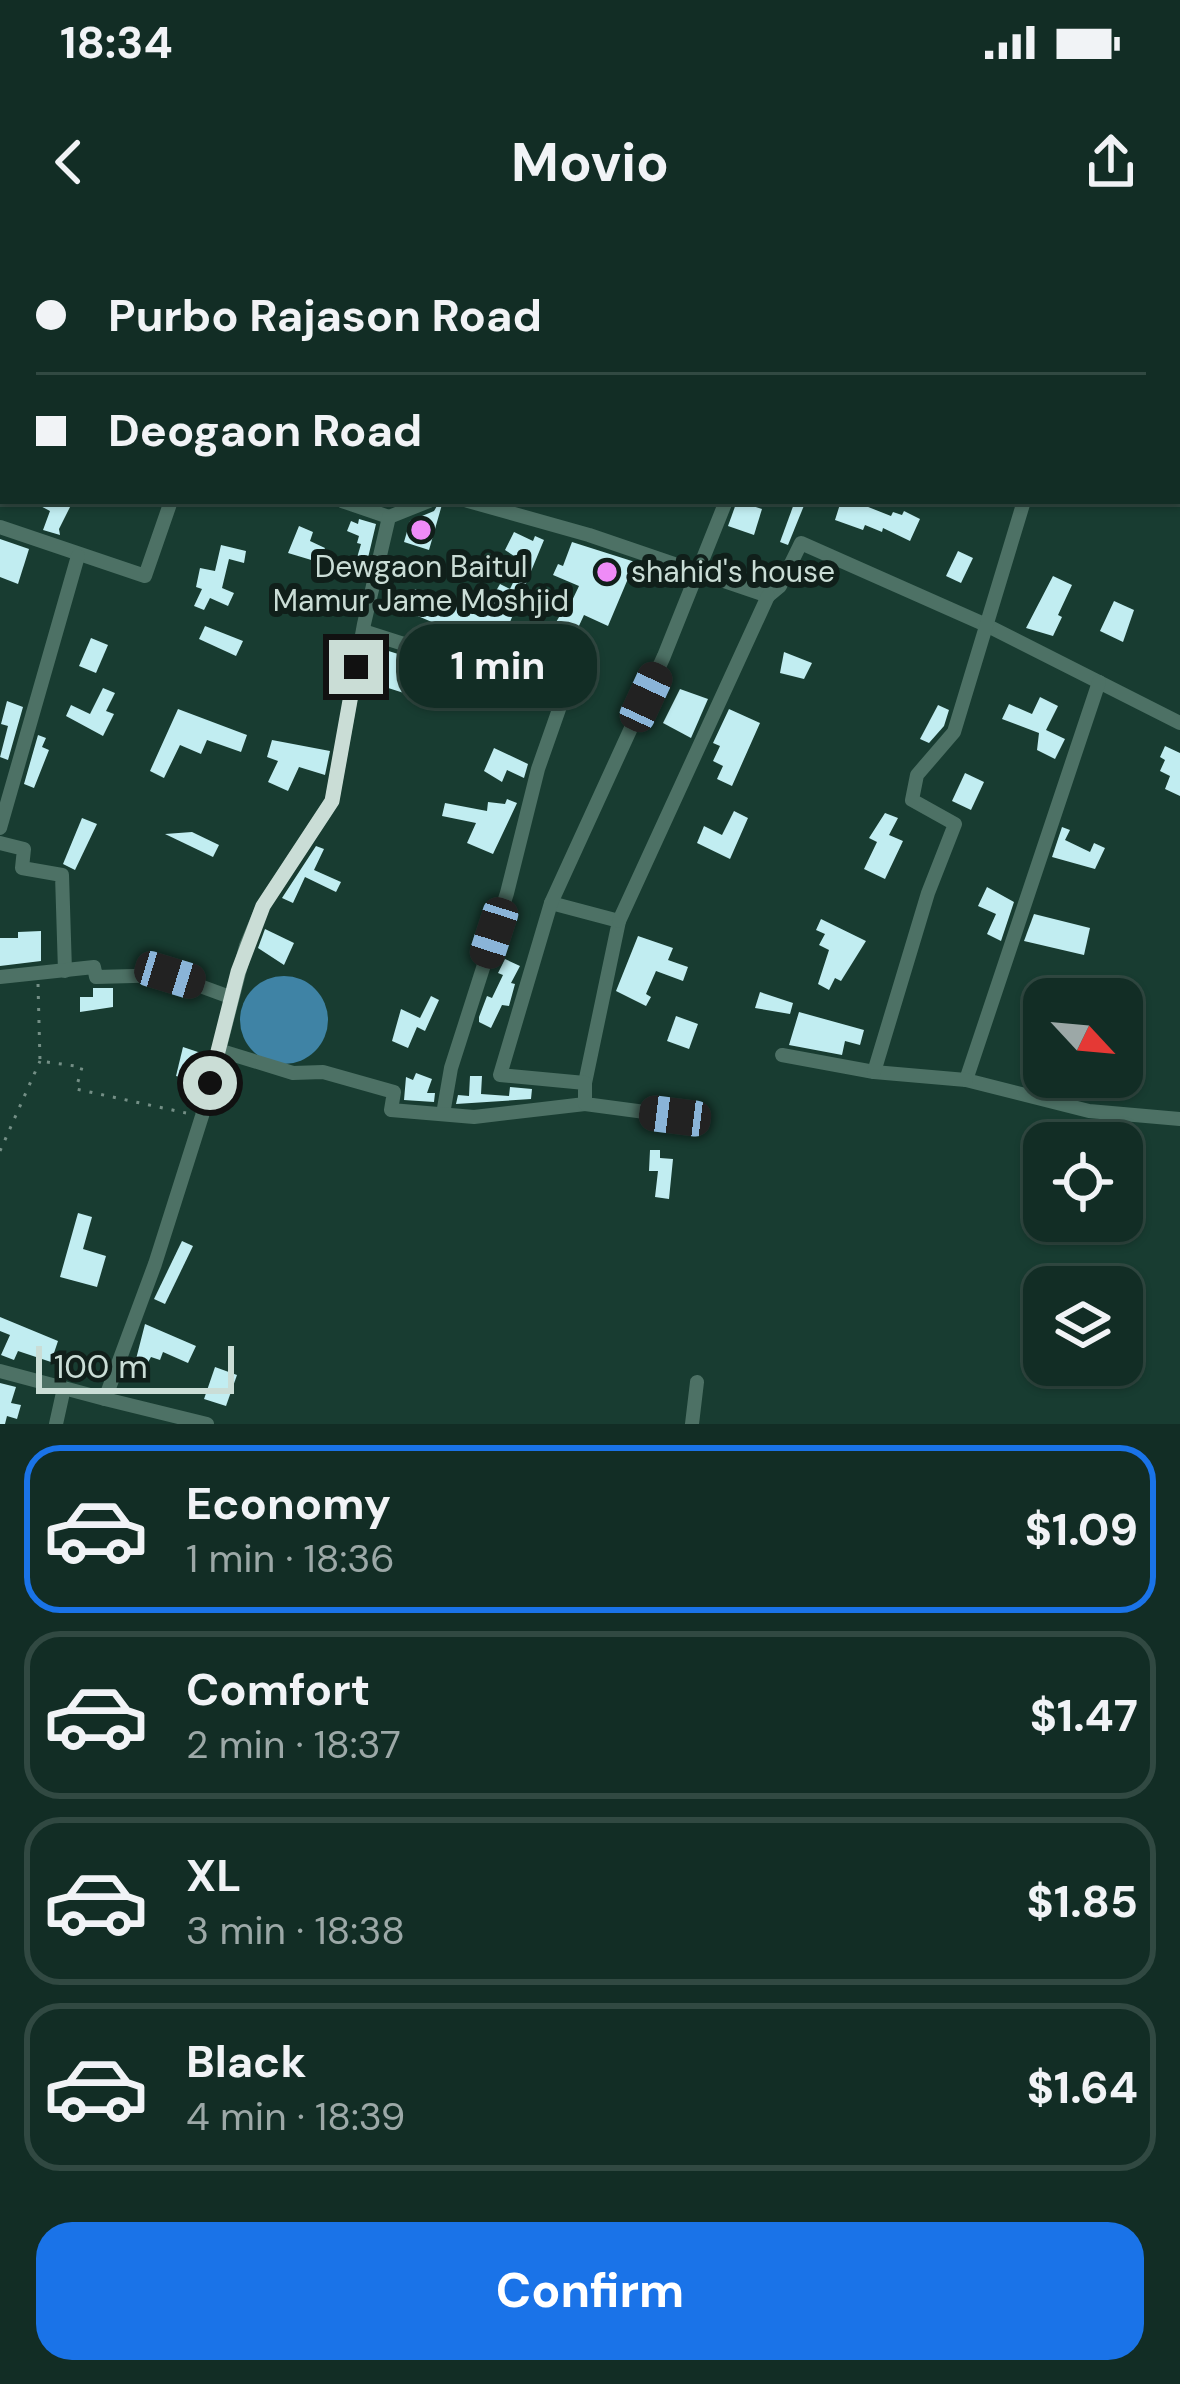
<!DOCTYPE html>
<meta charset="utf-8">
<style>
:root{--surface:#122d25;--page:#1f3932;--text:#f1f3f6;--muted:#9ca8a7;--line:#314942;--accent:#1a73e8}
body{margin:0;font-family:"DM Sans",sans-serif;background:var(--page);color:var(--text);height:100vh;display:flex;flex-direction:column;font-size:45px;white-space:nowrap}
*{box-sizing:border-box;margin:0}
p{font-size:39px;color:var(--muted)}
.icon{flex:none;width:66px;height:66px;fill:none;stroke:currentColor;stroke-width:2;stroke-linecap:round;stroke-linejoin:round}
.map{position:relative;height:1184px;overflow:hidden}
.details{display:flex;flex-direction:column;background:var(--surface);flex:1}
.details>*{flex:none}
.guide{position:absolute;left:0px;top:0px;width:1182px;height:264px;box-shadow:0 3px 9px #0004,0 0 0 3px var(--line);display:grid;align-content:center;height:264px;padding:0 36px;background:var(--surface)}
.needle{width:78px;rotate:116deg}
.tools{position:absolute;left:1023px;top:738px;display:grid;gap:24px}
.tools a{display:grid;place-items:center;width:120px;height:120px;border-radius:24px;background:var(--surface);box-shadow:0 3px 9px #0004,0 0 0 3px var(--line);font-size:60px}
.scale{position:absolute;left:36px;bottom:30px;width:198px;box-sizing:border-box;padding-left:12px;border:6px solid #caddd6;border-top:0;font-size:33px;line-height:42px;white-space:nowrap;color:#caddd6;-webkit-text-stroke:9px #101f1a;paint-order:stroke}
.end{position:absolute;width:54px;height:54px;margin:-27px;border:15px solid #caddd6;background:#111;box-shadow:0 0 0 6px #111}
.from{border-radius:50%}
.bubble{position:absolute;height:84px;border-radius:36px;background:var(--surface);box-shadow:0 3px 9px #0004,0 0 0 3px var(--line);font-size:39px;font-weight:700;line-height:84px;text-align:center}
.car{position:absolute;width:36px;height:72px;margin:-36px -18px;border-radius:15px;box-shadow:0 0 9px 3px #0007;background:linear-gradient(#222 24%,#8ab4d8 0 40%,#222 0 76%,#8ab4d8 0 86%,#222 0)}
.guide b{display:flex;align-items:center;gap:42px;height:114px;font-size:45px}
.guide b+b{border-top:3px solid var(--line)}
.guide i{width:30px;height:30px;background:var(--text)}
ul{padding:21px 0 0;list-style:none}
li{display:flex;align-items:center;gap:36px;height:168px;margin:0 24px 18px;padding:0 12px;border:6px solid var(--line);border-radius:36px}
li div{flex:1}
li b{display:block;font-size:45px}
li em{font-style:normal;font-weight:700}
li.on{border-color:var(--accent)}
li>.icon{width:108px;height:108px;stroke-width:1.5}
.primary-button{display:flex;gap:24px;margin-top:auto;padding:24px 36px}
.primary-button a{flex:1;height:138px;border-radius:36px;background:var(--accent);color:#fff;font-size:48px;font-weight:700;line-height:138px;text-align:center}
.status{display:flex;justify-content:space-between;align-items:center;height:84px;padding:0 60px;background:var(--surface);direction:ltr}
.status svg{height:33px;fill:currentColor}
header{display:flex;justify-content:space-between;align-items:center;height:156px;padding:0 36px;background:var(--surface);font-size:54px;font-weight:700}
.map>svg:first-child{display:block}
.water{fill:#3f83a5}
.building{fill:#c1edf1}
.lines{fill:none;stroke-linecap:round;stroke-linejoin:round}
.path{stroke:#748f86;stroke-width:3;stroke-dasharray:3 9;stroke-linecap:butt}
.minor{stroke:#4d7165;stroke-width:14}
.route{stroke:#caddd6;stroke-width:15}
.poi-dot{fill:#ef8bf7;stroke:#101f1a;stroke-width:4.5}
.labels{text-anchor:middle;stroke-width:12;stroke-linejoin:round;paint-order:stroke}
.poi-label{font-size:30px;fill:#caddd6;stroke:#101f1a}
</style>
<div class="status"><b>18:34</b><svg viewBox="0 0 49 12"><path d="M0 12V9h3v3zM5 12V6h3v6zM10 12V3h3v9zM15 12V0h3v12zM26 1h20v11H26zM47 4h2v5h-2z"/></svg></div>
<header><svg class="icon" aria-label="back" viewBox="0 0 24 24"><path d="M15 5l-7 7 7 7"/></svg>Movio<svg class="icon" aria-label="share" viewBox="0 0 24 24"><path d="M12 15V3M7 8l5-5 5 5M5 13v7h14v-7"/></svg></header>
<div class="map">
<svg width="1180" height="1184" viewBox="0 0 1180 1184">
<rect width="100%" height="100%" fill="#183c31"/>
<circle class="water" cx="284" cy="780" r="44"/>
<g class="building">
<polygon points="31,261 73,261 59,289 60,295 43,290 50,271"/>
<polygon points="440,261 443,261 429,310 404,302 410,281 434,271"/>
<polygon points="737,261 762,269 754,295 728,286"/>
<polygon points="795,261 805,263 788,305 780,302"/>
<polygon points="841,261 853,261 891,276 893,272 902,275 904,271 920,279 910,301 883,288 882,292 865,285 863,290 835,280"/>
<polygon points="359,279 376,284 363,339 352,335 361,304 357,303 359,296 347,291 351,281 358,284"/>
<polygon points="299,286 313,292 310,301 325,308 318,322 288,313"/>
<polygon points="514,292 533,301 535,296 544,300 510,382 549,394 565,367 568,369 579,346 553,335 558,324 563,326 572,302 635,322 608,386 584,375 572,401 577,402 565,443 495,421 499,408 466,396 459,410 440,404 446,388 406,371 415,349 481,377 500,344 510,349 523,322 505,310"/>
<polygon points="0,299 29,309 18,344 0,337"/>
<polygon points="221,305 246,311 244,323 229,319 222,348 234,353 228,366 210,358 204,370 194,366 202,349 196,347 200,328 215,331"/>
<polygon points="958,311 973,318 961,343 946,336"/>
<polygon points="1053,336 1072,345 1058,375 1062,377 1053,396 1026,388"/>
<polygon points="1114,361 1134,370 1123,402 1100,391"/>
<polygon points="205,386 243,401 236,416 199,399"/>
<polygon points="91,398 108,405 96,433 79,426"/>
<polygon points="379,408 465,435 462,448 419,428 410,455 382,446 366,438 371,410 377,412"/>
<polygon points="784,412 812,423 804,439 780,433"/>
<polygon points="103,448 115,453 106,471 114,474 103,496 66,476 71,465 90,474"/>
<polygon points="680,449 708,459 691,498 663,483"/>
<polygon points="1040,457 1058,466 1046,490 1065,499 1055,519 1037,510 1039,493 1002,479 1009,464 1032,474"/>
<polygon points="7,461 23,467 8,520 0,517 8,486 1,484"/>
<polygon points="938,465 949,470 944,486 929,503 920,499"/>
<polygon points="178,469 247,495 241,512 207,500 201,514 180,505 164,538 150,531"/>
<polygon points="729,469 760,483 732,546 717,539 723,526 713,521 720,506 713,503"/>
<polygon points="38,495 46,498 42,507 49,510 34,548 24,544"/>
<polygon points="272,500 330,511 325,535 299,527 288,551 268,542 278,521 267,517"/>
<polygon points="1165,506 1180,513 1180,556 1165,549 1170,536 1160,531 1165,520 1160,517"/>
<polygon points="494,508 528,524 524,538 507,530 502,542 484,531"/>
<polygon points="965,533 984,542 971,570 952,561"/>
<polygon points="507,559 517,563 493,614 467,603 476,583 442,576 445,563 487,571 488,562 505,564"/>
<polygon points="734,571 748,578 730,619 697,603 704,586 722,595"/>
<polygon points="885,573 898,578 889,595 903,601 885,639 864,629 877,602 869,598"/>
<polygon points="82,578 97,584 75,630 63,624"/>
<polygon points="1062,587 1070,590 1065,600 1090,612 1094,603 1105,608 1095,629 1052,617"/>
<polygon points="192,592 219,605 213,617 165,594"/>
<polygon points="316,606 324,609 314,630 341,642 336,652 305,637 293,663 282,658"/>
<polygon points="987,647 1014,662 1001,701 987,694 996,674 978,666"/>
<polygon points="1034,674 1090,688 1084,715 1024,701"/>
<polygon points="821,679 866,701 841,741 835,738 829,750 818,744 829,710 819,705 825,694 816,690"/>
<polygon points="265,689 294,703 284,725 258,708"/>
<polygon points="41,691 41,721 0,726 0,698 18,698 18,692"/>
<polygon points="638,696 673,708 668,720 688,727 683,741 656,731 646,754 651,757 646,766 616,751"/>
<polygon points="505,719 520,726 511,743 515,744 509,766 502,765 491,788 479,782 479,777 487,756 492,758 503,735 498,733"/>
<polygon points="93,748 113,748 113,767 80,772 80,757 93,757"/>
<polygon points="760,752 793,763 790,774 755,768"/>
<polygon points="431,756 439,760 425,791 417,787 408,808 392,801 401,769 420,778"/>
<polygon points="799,772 864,790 860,805 845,801 842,815 789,805"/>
<polygon points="676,776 698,784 689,809 667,801"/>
<polygon points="183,807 201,813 195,841 176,836"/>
<polygon points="416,833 432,839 427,853 435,853 434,862 404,860 406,837 413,840"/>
<polygon points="470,836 482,836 481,854 509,856 510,847 532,849 531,859 456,864 458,855 469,856"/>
<polygon points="650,910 660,910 660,918 673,919 669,959 655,957 658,931 649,931"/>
<polygon points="78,973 92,977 83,1009 106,1016 97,1047 60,1037"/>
<polygon points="182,1001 193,1006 165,1064 154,1059"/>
<polygon points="0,1077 58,1101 51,1122 18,1111 14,1120 1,1115 10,1095 0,1091"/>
<polygon points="145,1084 196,1106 188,1123 163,1112 160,1120 151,1117 145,1128 135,1123"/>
<polygon points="215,1127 237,1135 226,1166 204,1159"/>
<polygon points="0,1143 16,1147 11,1163 21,1165 17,1179 7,1176 5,1184 0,1184"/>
</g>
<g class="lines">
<g class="path">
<polyline points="38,744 40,821 82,827 76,849 186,873"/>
<polyline points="0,911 40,821"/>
</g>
<g class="minor">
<polyline points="271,0 278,3"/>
<polyline points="708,0 716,3"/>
<polyline points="413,3 415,0"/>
<polyline points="556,3 557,0"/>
<polyline points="628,3 629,0"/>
<polyline points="847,3 848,0"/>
<polyline points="0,111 0,122"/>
<polyline points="342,261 389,277"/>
<polyline points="468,261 589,295 768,356 780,346 801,303 986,385 1180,483"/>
<polyline points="0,287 145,336 171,261"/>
<polyline points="363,391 564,455 538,529 507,653 451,828 443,874"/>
<polyline points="1099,442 966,840 1089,871 1180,879"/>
<polyline points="0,588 78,316"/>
<polyline points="0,603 24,609 22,628 62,635 65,731"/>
<polyline points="551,663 619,681 585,843"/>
<polyline points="619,681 768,356"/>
<polyline points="0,737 94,727 96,737 170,735 230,757"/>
<polyline points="218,810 293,833 323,832 394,852 391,870 474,877 585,864"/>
<polyline points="782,815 874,832 966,840"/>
<polyline points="874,832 928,653 955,584 912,560 917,535 954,492 1024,261"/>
<polyline points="675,876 585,864 585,843 500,835 551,663 664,416 726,261"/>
<polyline points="0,1131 105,1159 155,1024 202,876 246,706 263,666 332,561 364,384 389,277 429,261"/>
<polyline points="105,1159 207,1184"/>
<polyline points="56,1184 64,1148"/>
<polyline points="692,1184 697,1142"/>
</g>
</g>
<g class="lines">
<polyline class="route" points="210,843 238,732 263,666 332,561 356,427"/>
</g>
<g class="poi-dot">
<circle cx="421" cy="290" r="12"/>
<circle cx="607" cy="332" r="12"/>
</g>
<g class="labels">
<g class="poi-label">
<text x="421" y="337">Dewgaon Baitul<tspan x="421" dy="34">Mamur Jame Moshjid</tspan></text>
<text x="631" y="342" text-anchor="start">shahid's house</text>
</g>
</g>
</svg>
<div class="tools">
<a><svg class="needle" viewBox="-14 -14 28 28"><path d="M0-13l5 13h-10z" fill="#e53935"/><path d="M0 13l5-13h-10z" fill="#9ca8a7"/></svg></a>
<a><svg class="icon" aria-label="locate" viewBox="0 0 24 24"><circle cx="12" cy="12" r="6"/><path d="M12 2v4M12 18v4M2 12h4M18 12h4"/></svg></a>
<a><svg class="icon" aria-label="layers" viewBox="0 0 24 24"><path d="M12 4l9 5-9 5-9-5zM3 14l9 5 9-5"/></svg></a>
</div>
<div class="scale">100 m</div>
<i class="end from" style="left:210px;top:843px"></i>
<i class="end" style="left:356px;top:427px"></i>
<div class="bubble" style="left:399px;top:384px;width:198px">1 min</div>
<i class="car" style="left:646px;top:457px;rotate:25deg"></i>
<i class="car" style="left:494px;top:693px;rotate:198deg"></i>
<i class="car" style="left:170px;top:735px;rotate:107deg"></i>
<i class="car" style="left:675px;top:876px;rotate:277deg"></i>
<div class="guide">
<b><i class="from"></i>Purbo Rajason Road</b>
<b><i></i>Deogaon Road</b>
</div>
</div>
<section class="details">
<ul>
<li class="on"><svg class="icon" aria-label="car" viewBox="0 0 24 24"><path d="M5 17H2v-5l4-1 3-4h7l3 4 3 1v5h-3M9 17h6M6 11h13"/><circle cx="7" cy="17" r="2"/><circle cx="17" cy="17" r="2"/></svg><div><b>Economy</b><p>1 min · 18:36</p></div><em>$1.09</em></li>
<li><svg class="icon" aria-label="car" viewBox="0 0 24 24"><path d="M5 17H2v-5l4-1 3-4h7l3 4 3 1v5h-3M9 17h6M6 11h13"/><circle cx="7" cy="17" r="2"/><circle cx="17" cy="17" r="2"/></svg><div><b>Comfort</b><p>2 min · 18:37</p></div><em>$1.47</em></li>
<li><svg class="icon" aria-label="car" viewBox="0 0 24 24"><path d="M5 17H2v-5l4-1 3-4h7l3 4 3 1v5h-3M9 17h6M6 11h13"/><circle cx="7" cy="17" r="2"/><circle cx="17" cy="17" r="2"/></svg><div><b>XL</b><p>3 min · 18:38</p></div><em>$1.85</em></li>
<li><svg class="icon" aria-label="car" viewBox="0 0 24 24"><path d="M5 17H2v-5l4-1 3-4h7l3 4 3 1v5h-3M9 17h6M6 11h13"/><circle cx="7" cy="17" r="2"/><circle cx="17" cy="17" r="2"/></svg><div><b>Black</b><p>4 min · 18:39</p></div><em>$1.64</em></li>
</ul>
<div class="primary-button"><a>Confirm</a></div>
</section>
